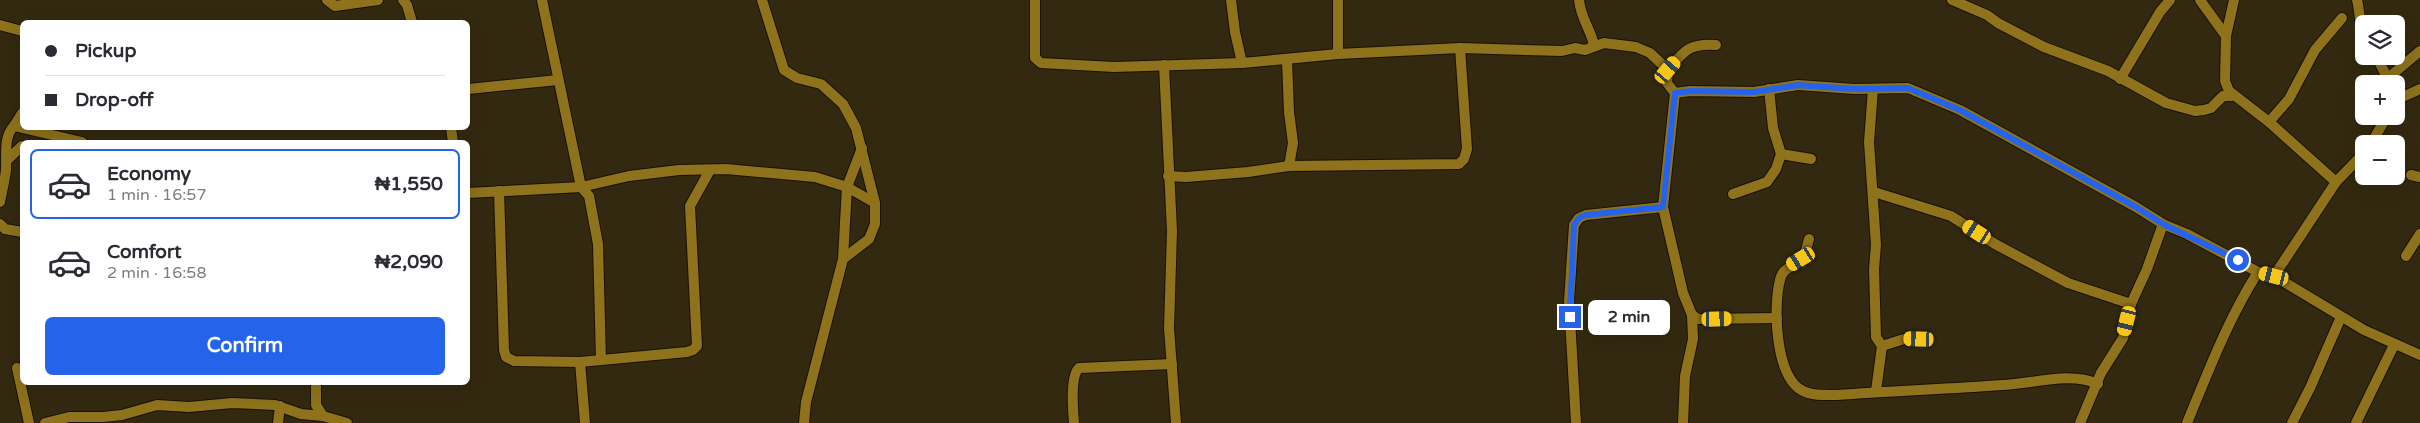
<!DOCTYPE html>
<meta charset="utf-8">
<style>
:root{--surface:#fff;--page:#f2f2f3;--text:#2b2b33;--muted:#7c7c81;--line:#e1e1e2;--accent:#2563eb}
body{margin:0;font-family:"Varela Round",sans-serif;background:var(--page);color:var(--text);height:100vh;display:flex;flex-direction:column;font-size:19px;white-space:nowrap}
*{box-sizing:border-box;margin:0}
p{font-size:16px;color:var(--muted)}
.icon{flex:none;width:28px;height:28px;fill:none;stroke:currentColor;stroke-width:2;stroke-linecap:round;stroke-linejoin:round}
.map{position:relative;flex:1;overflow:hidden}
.side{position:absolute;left:20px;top:140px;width:450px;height:245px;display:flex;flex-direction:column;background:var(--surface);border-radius:8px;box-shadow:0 5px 20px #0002}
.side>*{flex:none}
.banner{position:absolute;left:20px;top:20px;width:450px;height:110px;border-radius:8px;box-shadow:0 5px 20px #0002;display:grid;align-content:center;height:110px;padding:0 25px;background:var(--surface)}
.fabs{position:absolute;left:2355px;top:15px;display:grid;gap:10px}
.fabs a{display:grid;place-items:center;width:50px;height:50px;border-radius:8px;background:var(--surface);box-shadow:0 5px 20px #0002;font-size:25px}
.end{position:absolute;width:22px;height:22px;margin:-11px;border:6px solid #2563eb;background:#fff;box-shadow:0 0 0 2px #fff}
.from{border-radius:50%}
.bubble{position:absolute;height:35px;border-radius:8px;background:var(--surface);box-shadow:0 5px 20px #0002;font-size:16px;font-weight:700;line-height:35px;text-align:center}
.car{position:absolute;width:15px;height:30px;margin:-15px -8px;border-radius:6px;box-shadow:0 0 4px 1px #0007;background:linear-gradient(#f5c518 24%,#345 0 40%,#f5c518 0 76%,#345 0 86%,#f5c518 0)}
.banner b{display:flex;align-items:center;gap:18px;height:48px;font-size:19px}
.banner b+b{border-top:1px solid var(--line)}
.banner i{width:12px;height:12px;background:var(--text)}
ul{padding:9px 0 0;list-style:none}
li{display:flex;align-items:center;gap:15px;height:70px;margin:0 10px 8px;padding:0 15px;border:2px solid transparent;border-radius:8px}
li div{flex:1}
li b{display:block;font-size:19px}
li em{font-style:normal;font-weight:700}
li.selected{border-color:var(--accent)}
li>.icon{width:45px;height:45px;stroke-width:1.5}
.action{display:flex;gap:10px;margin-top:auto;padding:10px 25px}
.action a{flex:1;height:58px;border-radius:8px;background:var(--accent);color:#fff;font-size:20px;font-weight:700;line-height:58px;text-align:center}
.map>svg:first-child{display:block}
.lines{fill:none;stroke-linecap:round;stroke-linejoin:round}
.minor-casing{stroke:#1a1200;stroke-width:12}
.minor{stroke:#8e721c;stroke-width:10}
.route{stroke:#2563eb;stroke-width:6}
</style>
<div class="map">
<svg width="2420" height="423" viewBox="0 0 2420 423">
<rect width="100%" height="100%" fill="#332910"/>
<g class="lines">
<defs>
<g id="minor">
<polyline points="327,0 335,6 378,0"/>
<polyline points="403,0 407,5 412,22"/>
<polyline points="542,0 581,187 589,196 598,244 601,360"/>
<polyline points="762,0 784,70 797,78 821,84 843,104 856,128 875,203 875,224 869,239 843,259 806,402 804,423"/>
<polyline points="1035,0 1035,58 1041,63 1114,67 1242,63 1338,54 1460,48 1562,51 1575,48 1585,50 1604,43 1636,47 1650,53 1668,70 1667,83 1675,93 1690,91 1754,92 1798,85 1854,89 1908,88 1960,110 2136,207 2163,224 2187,234 2258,272 2274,276 2364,330 2420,355"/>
<polyline points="1231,0 1235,32 1242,63"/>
<polyline points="1338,0 1338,54"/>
<path d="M1579,0C1581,19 1590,28 1594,45"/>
<polyline points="1952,0 1987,15 1998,23 2044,47 2108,71 2166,103 2195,111 2204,110 2211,108 2223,96 2232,96"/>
<polyline points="2200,0 2226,36"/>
<polyline points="2234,0 2226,36 2225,81 2229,91 2269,122 2336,182"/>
<path d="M2357,0C2360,11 2359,24 2364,33"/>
<polyline points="0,25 22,31"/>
<polyline points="2376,56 2390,83"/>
<polyline points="1287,60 1289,112 1293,143 1289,166"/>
<polyline points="1164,65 1172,231 1169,328 1176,423"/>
<path d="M1668,70C1684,51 1689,43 1716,45"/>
<polyline points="2388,78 2420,51"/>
<polyline points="2120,79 2160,12 2170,0"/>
<polyline points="468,89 558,80"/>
<polyline points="1873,89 1869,142 1876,245 1874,269 1876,337 1882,346 1876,391"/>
<polyline points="1675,93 1663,207 1683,293 1692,315 1698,319 1777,318"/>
<polyline points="2396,100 2420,89"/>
<polyline points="2269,122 2289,99 2315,50 2342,18"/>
<polyline points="14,126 22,113"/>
<polyline points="451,128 453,142"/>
<polyline points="2371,144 2387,116"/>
<polyline points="1781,154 1811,159"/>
<polyline points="6,161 22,146"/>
<polyline points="2411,175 2420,177"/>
<polyline points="1168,176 1186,177 1248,172 1289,166 1459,164 1464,159 1467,149 1460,48"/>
<polyline points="499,191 504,350 506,357 514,361 580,362 585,423"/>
<polyline points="1874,192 1951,216 1995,244 2068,283 2131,304"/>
<polyline points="468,193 581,187 629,176 679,170 726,169 815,177 847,187 875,203"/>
<polyline points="1733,194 1767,182 1776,169 1781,154 1773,128 1769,89"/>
<path d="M0,202C2,191 5,180 6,170C7,156 3,137 14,126L82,142"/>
<polyline points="0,224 5,229 22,232"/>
<path d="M1809,239C1807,245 1806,255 1801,260C1793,267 1782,268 1780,280C1773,307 1775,377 1803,391C1813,396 1826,395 1837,395C1892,391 1947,389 2002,385C2033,384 2069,371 2098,384"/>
<polyline points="2406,256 2420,234"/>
<polyline points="843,259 847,187 862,148"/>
<polyline points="2274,276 2336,182 2364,153"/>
<polyline points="1882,346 1904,339 1919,339"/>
<polyline points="580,362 687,352 693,350 697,346 690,206 710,170"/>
<polyline points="17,368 29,423"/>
<polyline points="316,382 316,405 323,416 347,423"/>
<polyline points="45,423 69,417 103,417 122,415 157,405 189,407 232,403 275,405 301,414 323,416"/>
<polyline points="278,423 280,406"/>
<path d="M1074,423C1073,411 1070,376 1079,368L1172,364"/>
<polyline points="1576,423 1569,301 1574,225 1579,218 1586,215 1663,207"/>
<polyline points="1683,423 1685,376 1693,339 1692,315"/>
<polyline points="2080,423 2101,373 2123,338 2131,304 2147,269 2163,224"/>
<path d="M2187,423C2208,372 2228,319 2258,272"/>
<polyline points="2292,423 2310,388 2341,317"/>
<polyline points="2356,423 2394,345"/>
</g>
</defs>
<use href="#minor" class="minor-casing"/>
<use href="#minor" class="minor"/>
</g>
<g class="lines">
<polyline class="route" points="1570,317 1574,225 1579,218 1586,215 1663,207 1675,93 1690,91 1754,92 1798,85 1854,89 1908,88 1960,110 2136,207 2163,224 2238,260"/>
</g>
</svg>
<div class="fabs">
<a><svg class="icon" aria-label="layers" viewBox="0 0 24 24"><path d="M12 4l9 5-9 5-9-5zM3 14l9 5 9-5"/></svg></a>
<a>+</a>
<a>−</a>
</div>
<i class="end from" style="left:2238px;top:260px"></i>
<i class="end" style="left:1570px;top:317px"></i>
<div class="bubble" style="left:1588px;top:300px;width:82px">2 min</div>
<i class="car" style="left:1668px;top:70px;rotate:41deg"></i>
<i class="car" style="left:1977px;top:232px;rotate:303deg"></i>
<i class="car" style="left:1801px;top:259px;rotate:239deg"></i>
<i class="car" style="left:2274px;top:276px;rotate:284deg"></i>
<i class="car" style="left:1717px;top:319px;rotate:89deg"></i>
<i class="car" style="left:2127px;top:321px;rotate:194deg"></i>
<i class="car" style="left:1919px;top:339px;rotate:272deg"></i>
<div class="banner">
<b><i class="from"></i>Pickup</b>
<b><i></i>Drop-off</b>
</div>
<section class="side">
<ul>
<li class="selected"><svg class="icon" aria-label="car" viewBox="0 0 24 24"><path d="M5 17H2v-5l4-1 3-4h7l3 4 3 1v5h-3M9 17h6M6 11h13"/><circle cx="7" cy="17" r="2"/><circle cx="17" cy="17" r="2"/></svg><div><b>Economy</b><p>1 min · 16:57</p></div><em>₦1,550</em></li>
<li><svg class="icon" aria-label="car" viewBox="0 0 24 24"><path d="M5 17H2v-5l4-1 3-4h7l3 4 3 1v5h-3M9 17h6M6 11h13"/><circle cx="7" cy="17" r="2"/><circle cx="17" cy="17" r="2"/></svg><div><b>Comfort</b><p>2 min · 16:58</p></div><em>₦2,090</em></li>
</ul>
<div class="action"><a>Confirm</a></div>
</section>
</div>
